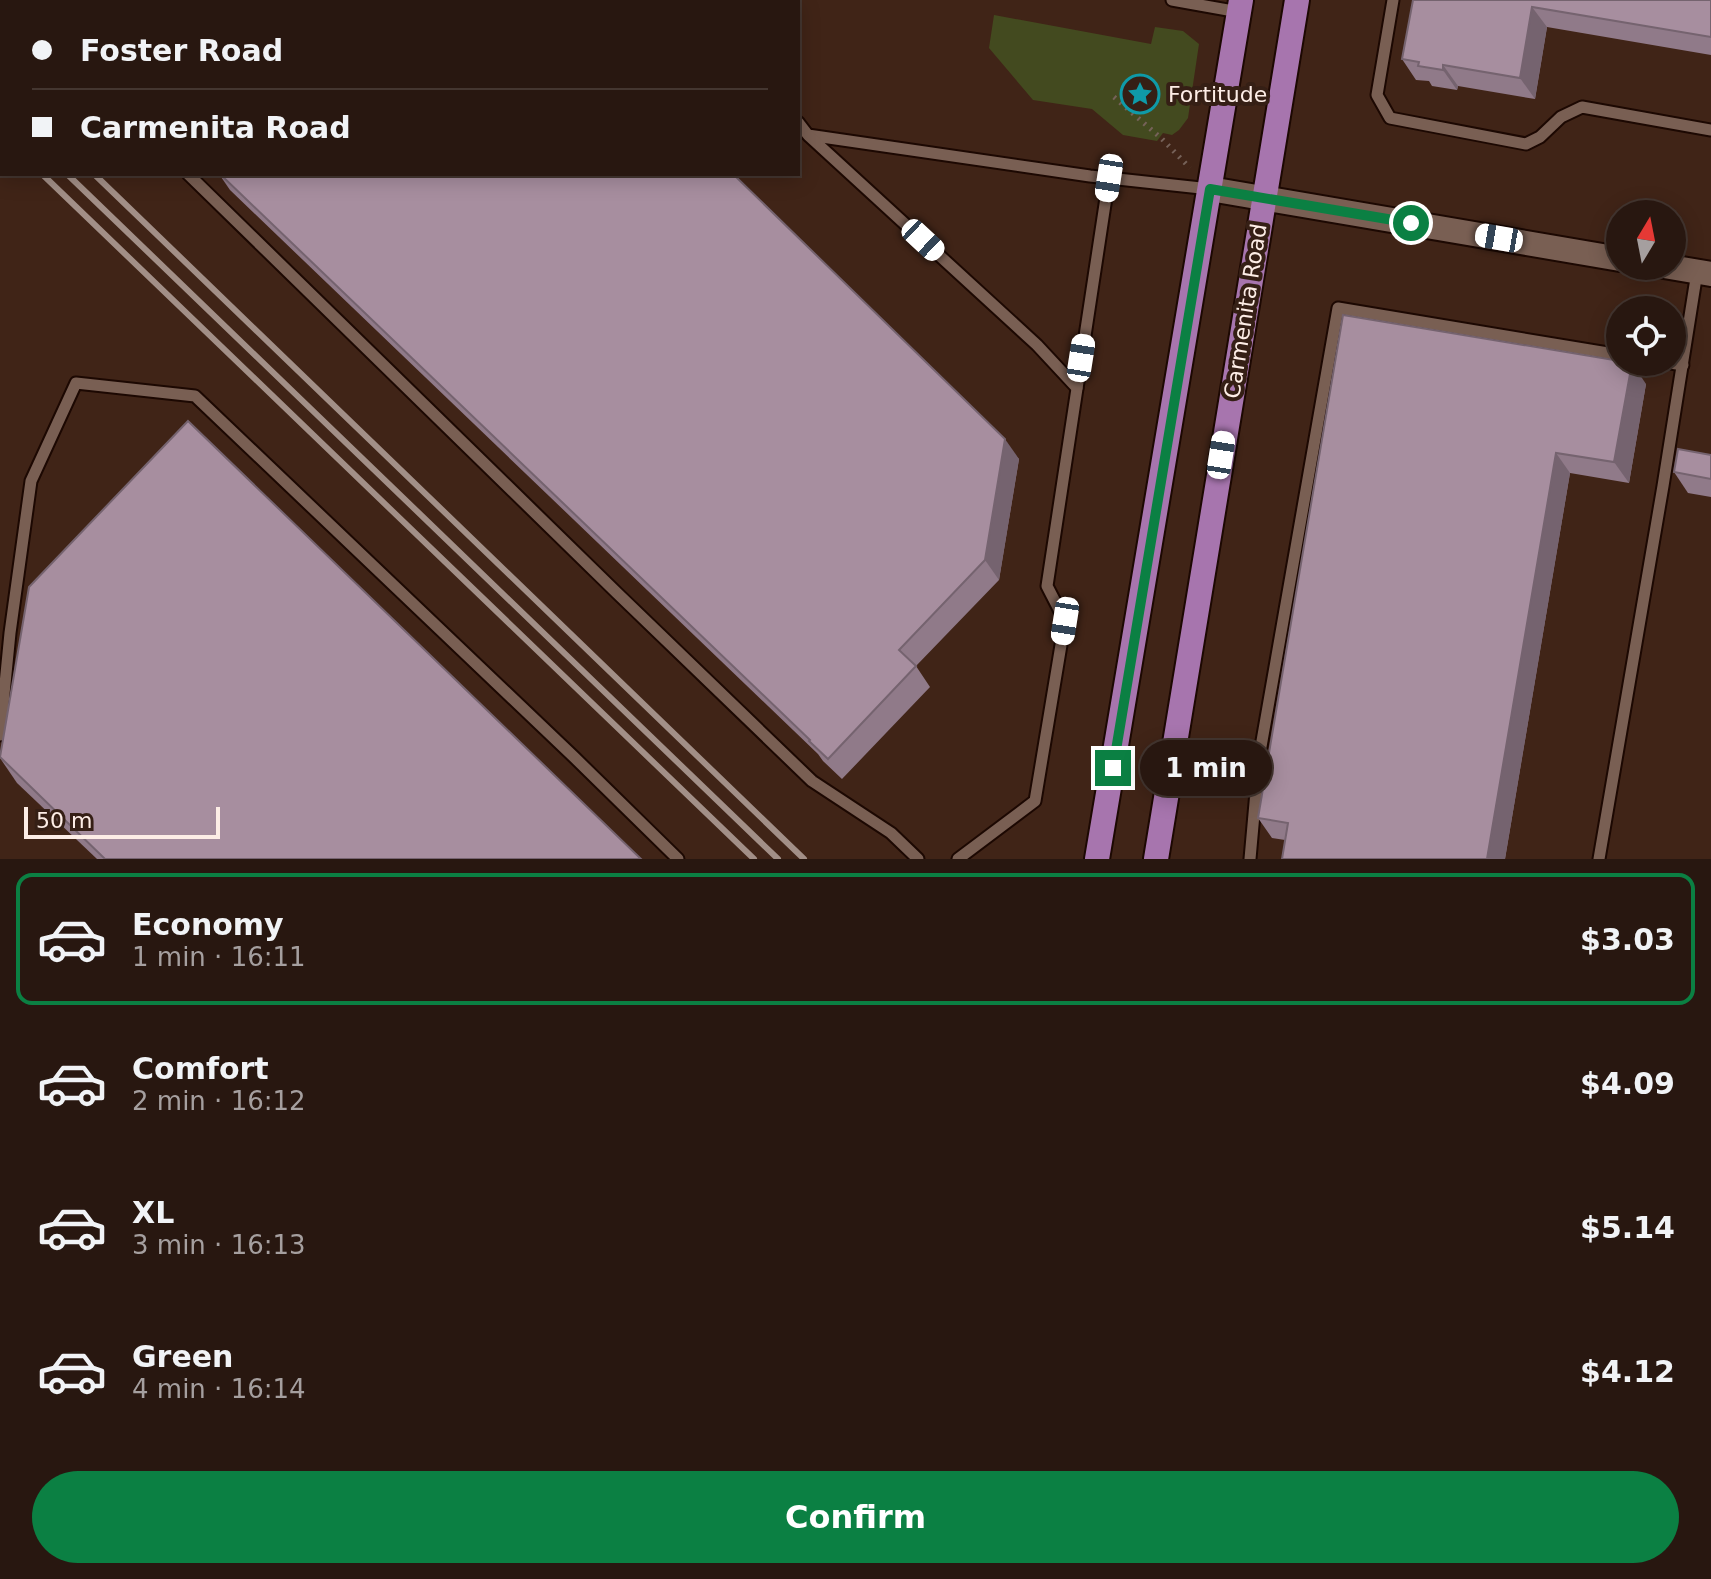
<!DOCTYPE html>
<meta charset="utf-8">
<style>
:root{--surface:#281710;--page:#34241e;--text:#f1f3f6;--muted:#a59f9f;--line:#443630;--accent:#0b8043}
body{margin:0;font-family:"DejaVu Sans",sans-serif;background:var(--page);color:var(--text);height:100vh;display:flex;flex-direction:column;font-size:30px;white-space:nowrap}
*{box-sizing:border-box;margin:0}
p{font-size:26px;color:var(--muted)}
.icon{flex:none;width:44px;height:44px;fill:none;stroke:currentColor;stroke-width:2;stroke-linecap:round;stroke-linejoin:round}
.map{position:relative;height:859px;overflow:hidden}
.details{display:flex;flex-direction:column;background:var(--surface);flex:1}
.details>*{flex:none}
.top-card{position:absolute;left:0px;top:0px;width:800px;height:176px;box-shadow:0 4px 20px #0003,0 0 0 2px var(--line);display:grid;align-content:center;height:176px;padding:0 32px;background:var(--surface)}
.needle{width:52px;rotate:10deg}
.buttons{position:absolute;left:1606px;top:200px;display:grid;gap:16px}
.buttons a{display:grid;place-items:center;width:80px;height:80px;border-radius:50%;background:var(--surface);box-shadow:0 4px 20px #0003,0 0 0 2px var(--line);font-size:40px}
.scale{position:absolute;left:24px;bottom:20px;width:196px;box-sizing:border-box;padding-left:8px;border:4px solid #fdede6;border-top:0;font-size:22px;line-height:28px;white-space:nowrap;color:#fdede6;-webkit-text-stroke:6px #351f15;paint-order:stroke}
.end{position:absolute;width:36px;height:36px;margin:-18px;border:10px solid #0b8043;background:#fff;box-shadow:0 0 0 4px #fff}
.from{border-radius:50%}
.bubble{position:absolute;height:56px;border-radius:28px;background:var(--surface);box-shadow:0 4px 20px #0003,0 0 0 2px var(--line);font-size:26px;font-weight:600;line-height:56px;text-align:center}
.car{position:absolute;width:24px;height:48px;margin:-24px -12px;border-radius:10px;box-shadow:0 0 6px 2px #0007;background:linear-gradient(#fff 24%,#345 0 40%,#fff 0 76%,#345 0 86%,#fff 0)}
.top-card b{display:flex;align-items:center;gap:28px;height:76px;font-size:30px}
.top-card b+b{border-top:2px solid var(--line)}
.top-card i{width:20px;height:20px;background:var(--text)}
ul{padding:14px 0 0;list-style:none}
li{display:flex;align-items:center;gap:24px;height:132px;margin:0 16px 12px;padding:0 16px;border:4px solid transparent;border-radius:16px}
li div{flex:1}
li b{display:block;font-size:30px}
li em{font-style:normal;font-weight:600}
li.selected{border-color:var(--accent)}
li>.icon{width:72px;height:72px;stroke-width:1.5}
.cta{display:flex;gap:16px;margin-top:auto;padding:16px 32px}
.cta a{flex:1;height:92px;border-radius:48px;background:var(--accent);color:#fff;font-size:32px;font-weight:600;line-height:92px;text-align:center}
.map>svg:first-child{display:block}
.built{fill:#402417;fill-rule:evenodd}
.green{fill:#434a1f}
.lines{fill:none;stroke-linecap:round;stroke-linejoin:round}
.lane-casing{stroke:#1c0802;stroke-width:15}
.secondary-casing{stroke:#1c0802;stroke-width:28}
.primary-casing{stroke:#1c0802;stroke-width:28}
.path{stroke:#766259;stroke-width:5;stroke-dasharray:2 6;stroke-linecap:butt}
.lane{stroke:#795f53;stroke-width:11}
.secondary{stroke:#795f53;stroke-width:24}
.primary{stroke:#a775ae;stroke-width:24}
.rail{stroke:#a28f87;stroke-width:6}
.wall{fill:#907a89}
.shaded-wall{fill:#75636f}
.building{fill:#a78e9f;stroke:#75636f;stroke-width:2}
.route{stroke:#0b8043;stroke-width:10}
.labels{text-anchor:middle;stroke-width:8;stroke-linejoin:round;paint-order:stroke}
.poi-label{font-size:22px;fill:#fdede6;stroke:#351f15;text-anchor:start}
.street-label{font-size:22px;fill:#fdede6;stroke:#351f15}
</style>
<div class="map">
<svg width="1711" height="859" viewBox="0 0 1711 859">
<rect width="100%" height="100%" fill="#351f15"/>
<path class="built" d="M0,0H1711V859H0ZM2,2H798V174H2ZM1620,214H1672V266H1620ZM1620,310H1672V362H1620Z"/>
<polygon class="green" points="994,15 1151,44 1155,27 1183,31 1199,44 1188,118 1179,130 1172,135 1163,133 1157,141 1123,135 1092,109 1033,100 989,48"/>
<g class="lines">
<defs>
<g id="lane">
<polyline points="44,0 46,2"/>
<polyline points="505,0 517,2"/>
<polyline points="1172,0 1239,12"/>
<polyline points="1393,0 1377,95 1390,118 1526,144 1540,137 1561,117 1582,107 1711,130"/>
<polyline points="154,2 156,0"/>
<polyline points="271,2 273,0"/>
<polyline points="798,122 808,135 1090,176 1210,189"/>
<polyline points="809,136 1037,345 1077,388"/>
<polyline points="188,174 617,593 812,781 891,833 918,859"/>
<polyline points="1664,362 1683,365"/>
<polyline points="0,735 10,633 31,481 76,383 195,396 574,757 678,859"/>
<polyline points="958,859 1035,801 1065,621 1047,586 1109,178"/>
<polyline points="1250,859 1259,758 1338,308 1620,355"/>
<polyline points="1599,859 1663,486 1697,272"/>
</g>
<g id="secondary">
<polyline points="1210,189 1620,259"/>
<polyline points="1664,266 1711,274"/>
</g>
<g id="primary">
<polyline points="1097,859 1241,0"/>
<polyline points="1156,859 1297,0"/>
</g>
</defs>
<use href="#lane" class="lane-casing"/>
<use href="#secondary" class="secondary-casing"/>
<use href="#primary" class="primary-casing"/>
<polyline class="path" points="1114,97 1162,139 1190,168"/>
<use href="#lane" class="lane"/>
<use href="#secondary" class="secondary"/>
<use href="#primary" class="primary"/>
<g class="rail">
<polyline points="0,83 2,85"/>
<polyline points="0,109 2,111"/>
<polyline points="0,134 2,136"/>
<polyline points="42,174 754,859"/>
<polyline points="67,174 778,859"/>
<polyline points="94,174 804,859"/>
</g>
</g>
<g class="wall">
<polygon points="1413,0 1711,0 1711,55 1547,27 1535,99 1458,86 1457,90 1432,86 1429,81 1416,80 1402,59"/>
<polygon points="219,174 733,174 1019,459 999,580 916,666 930,687 842,779 823,761 818,754 230,190"/>
<polygon points="1343,315 1646,384 1629,483 1570,473 1505,859 1282,859 1285,840 1272,838 1258,818"/>
<polygon points="1711,455 1711,497 1688,493 1674,472"/>
<polygon points="0,758 641,859 97,859 17,783"/>
</g>
<g class="shaded-wall">
<polygon points="1532,7 1547,27 1535,99 1520,78"/>
<polygon points="1443,65 1458,86 1457,90 1443,70"/>
<polygon points="1632,363 1646,384 1629,483 1614,462"/>
<polygon points="1005,439 1019,459 999,580 985,560"/>
<polygon points="1556,453 1570,473 1505,859 1487,859"/>
</g>
<g class="building">
<polygon points="380,0 482,0 494,2 378,2"/>
<polygon points="1413,0 1711,0 1711,37 1532,7 1520,78 1443,65 1443,70 1418,66 1419,62 1402,59"/>
<polygon points="220,174 733,174 1005,439 985,560 899,650 916,666 828,759 809,741 810,740"/>
<polygon points="1343,315 1632,363 1614,462 1556,453 1487,859 1282,859 1288,823 1258,818"/>
<polygon points="188,421 641,859 105,859 0,757 29,587"/>
<polygon points="1678,449 1711,455 1711,479 1674,472"/>
</g>
<g class="lines">
<polyline class="route" points="1113,768 1210,189 1411,223"/>
</g>
<defs>
<symbol id="sight-ring" viewBox="-11 -11 22 22"><circle r="9.5" fill="#351f15" stroke="#0f9aa8" stroke-width="1.5"/><path d="M0-6L1.8-2.2L6-1.7L2.9 1.2L3.7 5.4L0 3.3L-3.7 5.4L-2.9 1.2L-6-1.7L-1.8-2.2Z" fill="#0f9aa8"/></symbol>
</defs>
<g fill-rule="evenodd">
<use href="#sight-ring" x="1118" y="72" width="44" height="44"/>
</g>
<g class="labels">
<g class="poi-label">
<text x="1168" y="102">Fortitude</text>
</g>
<g class="street-label">
<text transform="translate(1245 311) rotate(-81)" y="8">Carmenita Road</text>
</g>
</g>
</svg>
<div class="buttons">
<a><svg class="needle" viewBox="-14 -14 28 28"><path d="M0-13l5 13h-10z" fill="#e53935"/><path d="M0 13l5-13h-10z" fill="#a59f9f"/></svg></a>
<a><svg class="icon" aria-label="locate" viewBox="0 0 24 24"><circle cx="12" cy="12" r="6"/><path d="M12 2v4M12 18v4M2 12h4M18 12h4"/></svg></a>
</div>
<div class="scale">50 m</div>
<i class="end from" style="left:1411px;top:223px"></i>
<i class="end" style="left:1113px;top:768px"></i>
<div class="bubble" style="left:1140px;top:740px;width:132px">1 min</div>
<i class="car" style="left:1109px;top:178px;rotate:189deg"></i>
<i class="car" style="left:1499px;top:238px;rotate:280deg"></i>
<i class="car" style="left:923px;top:240px;rotate:133deg"></i>
<i class="car" style="left:1081px;top:358px;rotate:9deg"></i>
<i class="car" style="left:1221px;top:455px;rotate:9deg"></i>
<i class="car" style="left:1065px;top:621px;rotate:189deg"></i>
<div class="top-card">
<b><i class="from"></i>Foster Road</b>
<b><i></i>Carmenita Road</b>
</div>
</div>
<section class="details">
<ul>
<li class="selected"><svg class="icon" aria-label="car" viewBox="0 0 24 24"><path d="M5 17H2v-5l4-1 3-4h7l3 4 3 1v5h-3M9 17h6M6 11h13"/><circle cx="7" cy="17" r="2"/><circle cx="17" cy="17" r="2"/></svg><div><b>Economy</b><p>1 min · 16:11</p></div><em>$3.03</em></li>
<li><svg class="icon" aria-label="car" viewBox="0 0 24 24"><path d="M5 17H2v-5l4-1 3-4h7l3 4 3 1v5h-3M9 17h6M6 11h13"/><circle cx="7" cy="17" r="2"/><circle cx="17" cy="17" r="2"/></svg><div><b>Comfort</b><p>2 min · 16:12</p></div><em>$4.09</em></li>
<li><svg class="icon" aria-label="car" viewBox="0 0 24 24"><path d="M5 17H2v-5l4-1 3-4h7l3 4 3 1v5h-3M9 17h6M6 11h13"/><circle cx="7" cy="17" r="2"/><circle cx="17" cy="17" r="2"/></svg><div><b>XL</b><p>3 min · 16:13</p></div><em>$5.14</em></li>
<li><svg class="icon" aria-label="car" viewBox="0 0 24 24"><path d="M5 17H2v-5l4-1 3-4h7l3 4 3 1v5h-3M9 17h6M6 11h13"/><circle cx="7" cy="17" r="2"/><circle cx="17" cy="17" r="2"/></svg><div><b>Green</b><p>4 min · 16:14</p></div><em>$4.12</em></li>
</ul>
<div class="cta"><a>Confirm</a></div>
</section>
